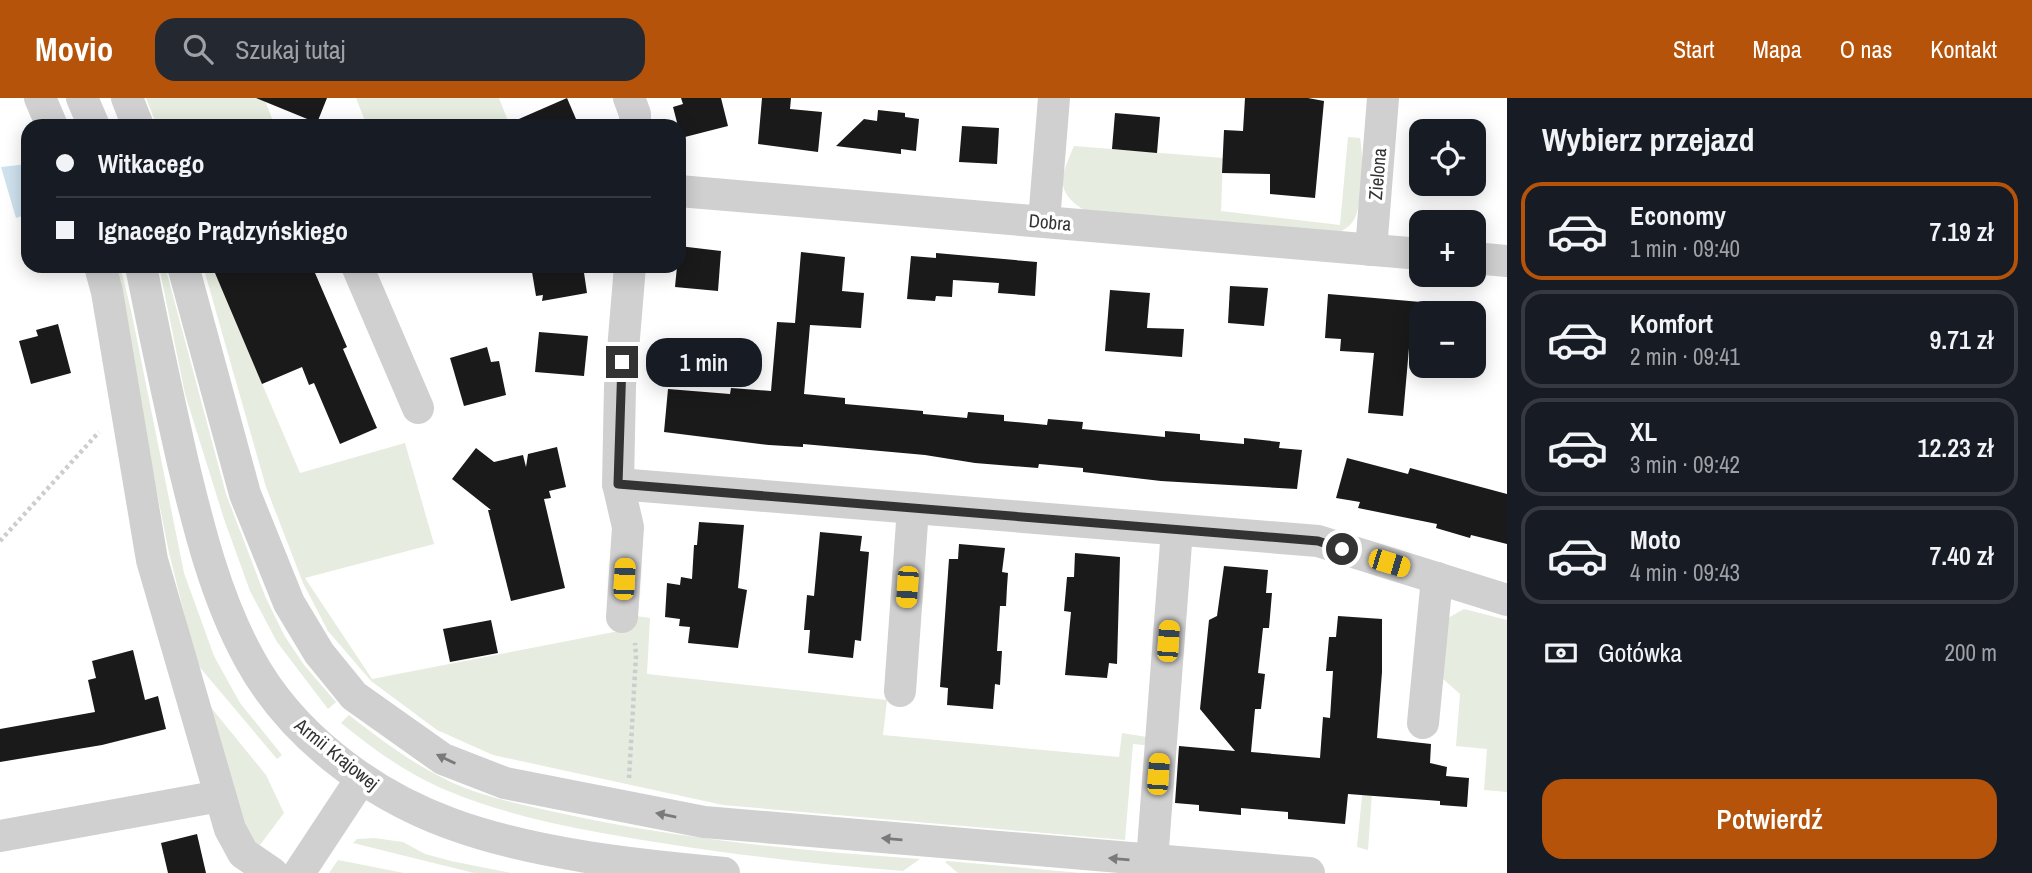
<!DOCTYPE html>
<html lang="pl">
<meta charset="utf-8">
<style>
:root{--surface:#171b24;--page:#242831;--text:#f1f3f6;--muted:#9ea1a6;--line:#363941;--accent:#b45309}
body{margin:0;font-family:"Archivo Narrow",sans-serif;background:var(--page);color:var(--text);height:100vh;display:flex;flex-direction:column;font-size:26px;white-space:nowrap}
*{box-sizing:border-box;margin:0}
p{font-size:23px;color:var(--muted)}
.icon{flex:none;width:38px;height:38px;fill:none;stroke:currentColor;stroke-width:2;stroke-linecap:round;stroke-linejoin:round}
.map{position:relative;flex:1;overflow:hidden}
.details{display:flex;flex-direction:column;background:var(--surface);width:525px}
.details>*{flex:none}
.top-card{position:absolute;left:21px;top:21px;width:665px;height:154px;border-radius:21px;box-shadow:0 4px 18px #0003;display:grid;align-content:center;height:154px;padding:0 35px;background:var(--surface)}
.buttons{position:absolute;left:1409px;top:21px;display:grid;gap:14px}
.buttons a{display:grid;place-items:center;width:77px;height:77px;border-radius:14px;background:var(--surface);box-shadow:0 4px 18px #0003;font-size:35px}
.end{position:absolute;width:32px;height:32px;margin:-16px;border:9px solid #333;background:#fff;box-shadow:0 0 0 4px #fff}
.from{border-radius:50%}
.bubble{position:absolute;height:49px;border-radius:21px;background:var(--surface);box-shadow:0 4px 18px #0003;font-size:23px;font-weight:600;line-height:49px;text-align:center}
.car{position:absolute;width:21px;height:42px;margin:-21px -10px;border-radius:9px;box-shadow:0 0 5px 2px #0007;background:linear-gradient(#f5c518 24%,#345 0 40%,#f5c518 0 76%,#345 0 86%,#f5c518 0)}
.top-card b{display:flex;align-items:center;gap:24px;height:66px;font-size:26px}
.top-card b+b{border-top:2px solid var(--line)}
.top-card i{width:18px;height:18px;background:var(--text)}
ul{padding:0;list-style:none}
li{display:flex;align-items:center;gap:21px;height:98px;margin:0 14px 10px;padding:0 21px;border:4px solid var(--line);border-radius:21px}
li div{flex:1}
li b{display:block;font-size:26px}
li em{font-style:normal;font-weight:600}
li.selected{border-color:var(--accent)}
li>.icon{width:63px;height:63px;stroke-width:1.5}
h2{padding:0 35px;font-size:32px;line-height:84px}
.pay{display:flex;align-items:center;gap:18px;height:77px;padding:0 35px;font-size:26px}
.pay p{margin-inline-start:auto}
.action{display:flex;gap:14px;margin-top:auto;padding:14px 35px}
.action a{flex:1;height:80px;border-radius:21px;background:var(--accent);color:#fff;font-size:28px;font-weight:600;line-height:80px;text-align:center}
header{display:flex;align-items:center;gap:42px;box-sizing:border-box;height:98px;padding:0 35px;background:var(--accent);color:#fff}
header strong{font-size:33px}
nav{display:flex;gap:38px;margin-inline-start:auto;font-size:24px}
.search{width:490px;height:63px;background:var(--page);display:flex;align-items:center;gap:18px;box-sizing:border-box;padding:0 24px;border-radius:21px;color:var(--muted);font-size:26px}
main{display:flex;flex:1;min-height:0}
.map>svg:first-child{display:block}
.green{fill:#e6ecdf}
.water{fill:#cfe2ee}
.building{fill:#1a1a1a}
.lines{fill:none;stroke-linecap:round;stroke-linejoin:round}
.path{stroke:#cdcdcd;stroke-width:4.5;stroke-dasharray:3.5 3.5;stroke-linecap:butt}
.minor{stroke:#d0d0d0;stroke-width:32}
.oneway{fill:#7a7a7a}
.route{stroke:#333;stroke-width:9}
.labels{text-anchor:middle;stroke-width:7;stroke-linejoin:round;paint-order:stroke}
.street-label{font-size:19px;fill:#333;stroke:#fff}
</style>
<header>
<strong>Movio</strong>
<div class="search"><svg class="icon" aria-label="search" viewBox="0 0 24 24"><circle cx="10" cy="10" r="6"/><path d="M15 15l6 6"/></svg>Szukaj tutaj</div>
<nav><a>Start</a><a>Mapa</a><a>O nas</a><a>Kontakt</a></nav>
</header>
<main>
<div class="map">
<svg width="1507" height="775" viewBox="0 0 1507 775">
<rect width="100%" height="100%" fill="#fff"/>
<g class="green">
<polygon points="146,0 264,0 275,28 157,28"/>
<polygon points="356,0 499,0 510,28 367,28"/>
<path d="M1348,39L1360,40C1364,61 1363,97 1356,117C1353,127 1345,131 1337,136L1087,114C1054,94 1060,80 1074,48L1223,60L1221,113L1340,127Z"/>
<polygon points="112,168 120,168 131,212 184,475 214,558 240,605 282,657 277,661 197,566 169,455"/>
<polygon points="159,168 165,168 226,396 265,498 284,537 304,567 336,604 328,611 277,544 250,493 224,421 185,296"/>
<polygon points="203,168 212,168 300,375 405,345 434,446 305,480 372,581 624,532 636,518 650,520 647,576 887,602 883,637 1119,659 1122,635 1147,639 1148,644 1144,647 1133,646 1125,742 723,707 493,657 437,632 371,583 328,533 303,485 266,389"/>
<polygon points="1464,511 1507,522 1507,694 1484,692 1487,651 1456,648 1460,596 1442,580 1448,520"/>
<polygon points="209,607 266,677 284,715 260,747 250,742 243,731"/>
<path d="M349,617C385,645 422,673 465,690C505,705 547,712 588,721C699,743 808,753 920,761L903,773C820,767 737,757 655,744C586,733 518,721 453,695C412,679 375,653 341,625Z"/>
<polygon points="1365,668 1374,668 1368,752 1357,749"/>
<polygon points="374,740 403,744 425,756 451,763 511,775 474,775 353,745 357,741"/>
<polygon points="338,762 404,775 329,775"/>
<polygon points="947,763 1081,775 958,775 945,764"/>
</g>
<polygon class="water" points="28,66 28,116 16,120 1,69"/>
<g class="building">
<polygon points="256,0 327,0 317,25"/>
<polygon points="567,0 579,28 503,28"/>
<polygon points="681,0 721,0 728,28 681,40 673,9 683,6"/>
<polygon points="762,0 791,0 790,11 822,14 818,54 758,46"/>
<polygon points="1245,0 1308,0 1324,3 1315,100 1270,96 1270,76 1222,75 1224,32 1243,33"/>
<polygon points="878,12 905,15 905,19 919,21 916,53 901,51 901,56 836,48 864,21 877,23"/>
<polygon points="1115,15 1160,19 1157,55 1112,51"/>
<polygon points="962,28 999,30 997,66 959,64"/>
<polygon points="679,148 721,153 718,193 675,189"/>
<polygon points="801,154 845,159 842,193 864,195 861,230 810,227 804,296 845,300 845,306 923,313 923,316 967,320 968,314 1004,317 1004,323 1047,327 1048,321 1083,324 1082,331 1165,339 1165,333 1200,336 1200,342 1244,346 1244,340 1280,344 1279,350 1302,352 1297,391 1161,383 1083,374 1083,370 1039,366 1038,370 975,365 925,357 803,346 803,349 769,347 664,334 668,291 730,296 731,290 771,293 777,224 795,225"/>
<polygon points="936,155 1037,164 1035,198 998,195 999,185 953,182 952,199 936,198 935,203 907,201 911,158 936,160"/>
<polygon points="212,168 312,168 347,249 343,251 377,330 340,346 314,285 309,287 302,269 262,286"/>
<polygon points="531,168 583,168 587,195 542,203 543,197 536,198"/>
<polygon points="1230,188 1268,190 1264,228 1228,225"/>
<polygon points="1110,192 1150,195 1147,230 1184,231 1182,259 1105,253"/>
<polygon points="1328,196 1421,204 1421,251 1409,250 1403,318 1368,315 1374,255 1340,253 1341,241 1325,240"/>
<polygon points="58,226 71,275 31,286 19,243 38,238 36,232"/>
<polygon points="539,234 588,238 584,278 535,274"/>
<polygon points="487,249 491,264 499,263 506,297 464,308 450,260"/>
<polygon points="557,349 566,389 549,393 551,400 544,401 565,490 511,503 488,412 491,412 452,381 476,350 494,364 523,357 526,369 528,356"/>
<polygon points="1347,360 1408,376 1410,370 1507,396 1507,446 1471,437 1470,440 1436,430 1437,426 1358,410 1360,404 1336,400"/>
<polygon points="699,424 744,427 738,490 747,492 738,550 688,545 690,529 679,528 680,521 665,519 667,485 680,487 681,479 692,481 694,447 697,447"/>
<polygon points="820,434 862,438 860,453 869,454 861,543 855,542 853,560 808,555 810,532 804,532 807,497 814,498"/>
<polygon points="959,446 1005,450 1002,474 1008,475 1007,489 1006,508 1000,508 997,553 1002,553 1000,587 995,586 993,611 947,607 948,590 940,589 949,461 958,461"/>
<polygon points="1075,455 1120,459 1117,566 1109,565 1107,580 1065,577 1071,514 1064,513 1067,479 1074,479"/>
<polygon points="1224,468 1268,472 1266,495 1272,495 1269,530 1263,530 1258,575 1265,576 1261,611 1255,611 1251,654 1320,660 1323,619 1330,620 1333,573 1326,573 1329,539 1336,539 1338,518 1382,521 1382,574 1377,640 1431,646 1430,665 1447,669 1446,678 1469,680 1467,709 1440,707 1440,703 1348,696 1345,726 1288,721 1288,714 1241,710 1241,717 1199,713 1199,707 1175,705 1179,648 1235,653 1200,611 1209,522 1217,518"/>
<polygon points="491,522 498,555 450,564 443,531"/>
<polygon points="133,552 145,602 158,598 166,631 102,647 0,664 0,631 95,614 88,582 96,580 92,563"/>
<polygon points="197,736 206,775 168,775 161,745"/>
</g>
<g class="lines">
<g class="path">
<polyline points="0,443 99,334"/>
<polyline points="629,680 636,558 635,545"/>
</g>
<g class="minor">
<polyline points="40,0 52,28"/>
<polyline points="82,0 94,28"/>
<polyline points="127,0 138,28"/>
<polyline points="629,0 635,16 635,28"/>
<polyline points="679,93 1421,156"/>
<polyline points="1044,123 1054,0"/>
<polyline points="1371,152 1383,0"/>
<polyline points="1474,160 1507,163"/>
<polyline points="100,168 107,194 152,462 230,731 243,755 272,775"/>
<path d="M141,168C154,234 168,299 183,365C199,431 216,500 249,560C290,636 368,695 449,725C532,756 636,767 724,775"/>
<polyline points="183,168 245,396 289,505 319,555 354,598 443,661 505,685 704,724 1309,775"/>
<polyline points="357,168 418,310"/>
<polyline points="618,386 1318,443 1507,502"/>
<polyline points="622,519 628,429 618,386 620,288 630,168"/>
<polyline points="900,593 913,410"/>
<polyline points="1423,625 1437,480"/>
<polyline points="0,738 220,698"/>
<polyline points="1152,763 1177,432"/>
<polyline points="299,775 361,681"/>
</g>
</g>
<defs><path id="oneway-solid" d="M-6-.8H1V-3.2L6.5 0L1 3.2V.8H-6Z" transform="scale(1.75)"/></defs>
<g class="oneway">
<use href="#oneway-solid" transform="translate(446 661) rotate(-154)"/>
<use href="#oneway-solid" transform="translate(666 717) rotate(-169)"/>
<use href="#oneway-solid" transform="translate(892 741) rotate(-175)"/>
<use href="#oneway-solid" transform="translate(1119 761) rotate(-175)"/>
</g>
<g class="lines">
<polyline class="route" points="622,264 618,386 1318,443 1342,451"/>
</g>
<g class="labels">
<g class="street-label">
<text transform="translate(1377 76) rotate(-85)" y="7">Zielona</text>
<text transform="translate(1050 124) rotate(5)" y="7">Dobra</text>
<text transform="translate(337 656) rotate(39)" y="7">Armii Krajowej</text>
</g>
</g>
</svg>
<div class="buttons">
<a><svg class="icon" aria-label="locate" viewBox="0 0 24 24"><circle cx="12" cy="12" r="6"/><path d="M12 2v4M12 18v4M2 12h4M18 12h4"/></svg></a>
<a>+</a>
<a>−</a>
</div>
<i class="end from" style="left:1342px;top:451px"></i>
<i class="end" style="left:622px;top:264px"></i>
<div class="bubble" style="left:646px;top:240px;width:116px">1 min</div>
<i class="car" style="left:1389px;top:465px;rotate:107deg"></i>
<i class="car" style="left:624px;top:481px;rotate:3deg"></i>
<i class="car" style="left:907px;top:489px;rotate:184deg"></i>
<i class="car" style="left:1168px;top:543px;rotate:4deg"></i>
<i class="car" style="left:1158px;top:676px;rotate:4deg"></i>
<div class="top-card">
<b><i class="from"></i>Witkacego</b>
<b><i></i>Ignacego Prądzyńskiego</b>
</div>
</div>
<section class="details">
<h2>Wybierz przejazd</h2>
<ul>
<li class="selected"><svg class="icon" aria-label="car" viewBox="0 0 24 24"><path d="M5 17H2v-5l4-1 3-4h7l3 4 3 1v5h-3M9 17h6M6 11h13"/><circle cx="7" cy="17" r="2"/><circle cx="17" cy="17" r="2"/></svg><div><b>Economy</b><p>1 min · 09:40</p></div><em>7.19 zł</em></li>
<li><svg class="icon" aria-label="car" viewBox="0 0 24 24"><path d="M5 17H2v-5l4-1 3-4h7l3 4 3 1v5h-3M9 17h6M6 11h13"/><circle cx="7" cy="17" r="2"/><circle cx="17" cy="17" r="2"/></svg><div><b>Komfort</b><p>2 min · 09:41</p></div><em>9.71 zł</em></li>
<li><svg class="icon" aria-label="car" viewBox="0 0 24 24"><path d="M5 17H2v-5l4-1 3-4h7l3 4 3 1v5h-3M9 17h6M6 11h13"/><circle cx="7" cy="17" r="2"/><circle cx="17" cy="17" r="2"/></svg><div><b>XL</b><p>3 min · 09:42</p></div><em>12.23 zł</em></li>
<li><svg class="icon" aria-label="car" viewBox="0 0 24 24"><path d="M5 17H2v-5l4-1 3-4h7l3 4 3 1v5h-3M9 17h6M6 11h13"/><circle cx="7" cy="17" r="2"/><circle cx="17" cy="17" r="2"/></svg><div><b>Moto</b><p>4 min · 09:43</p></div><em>7.40 zł</em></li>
</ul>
<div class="pay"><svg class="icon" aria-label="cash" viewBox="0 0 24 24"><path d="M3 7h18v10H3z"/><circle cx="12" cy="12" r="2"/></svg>Gotówka<p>200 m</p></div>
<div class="action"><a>Potwierdź</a></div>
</section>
</main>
